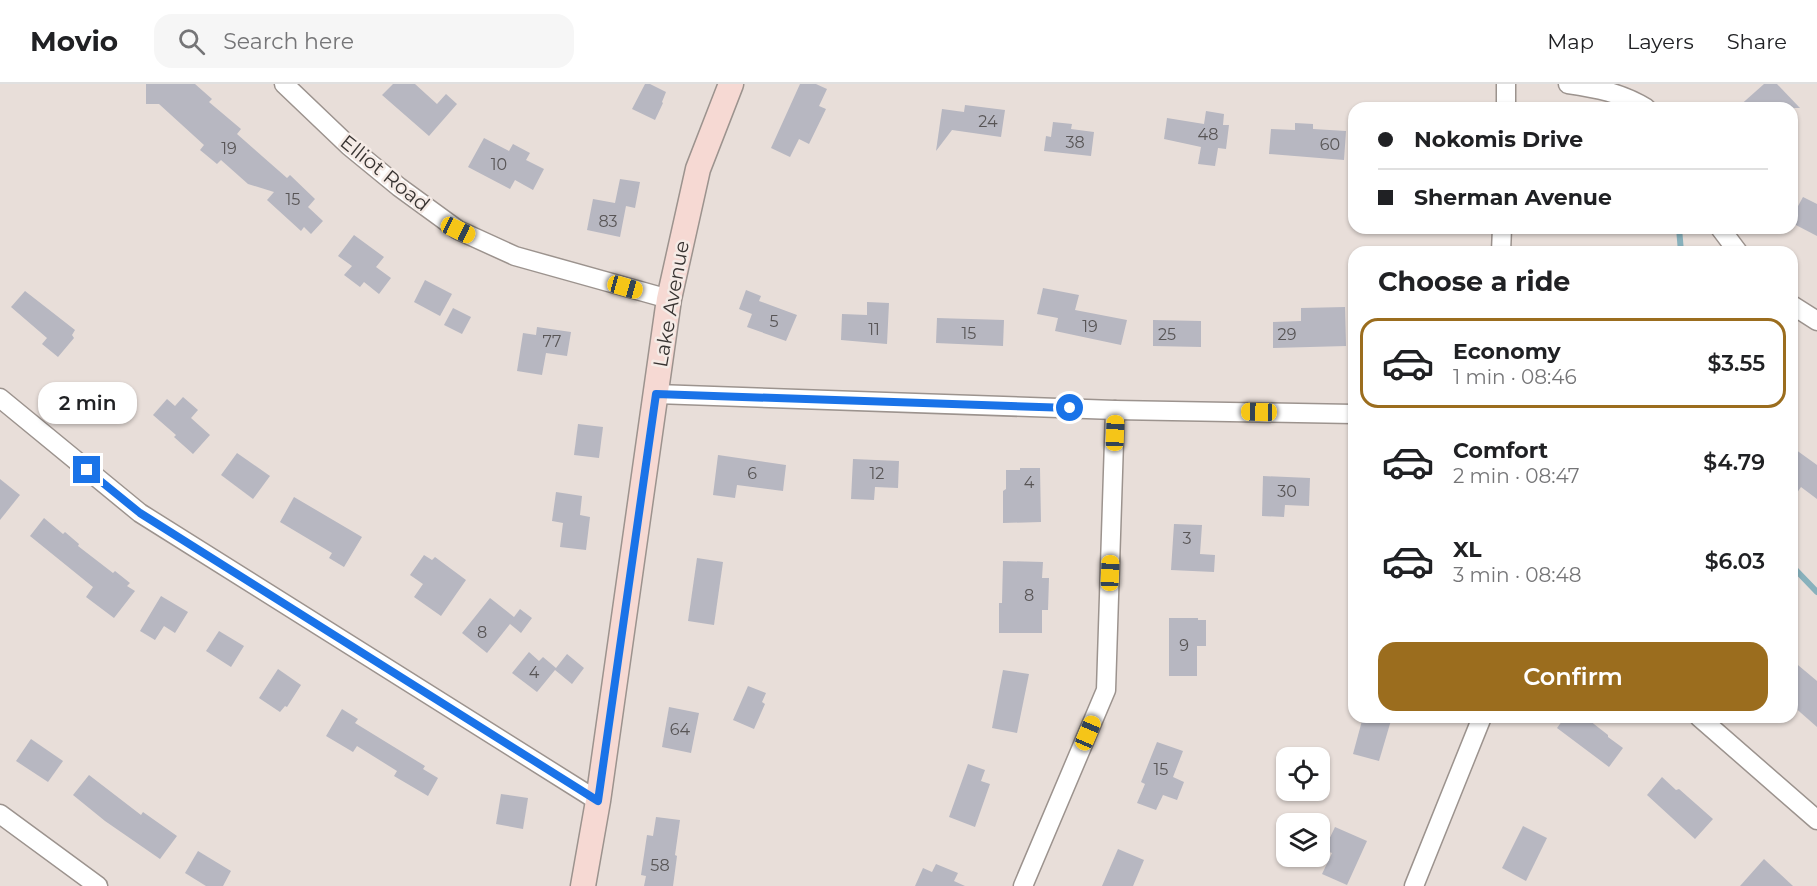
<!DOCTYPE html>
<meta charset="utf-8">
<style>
:root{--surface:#fff;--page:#f6f6f6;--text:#202124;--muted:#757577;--line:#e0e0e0;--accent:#9b6d1e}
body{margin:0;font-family:Montserrat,sans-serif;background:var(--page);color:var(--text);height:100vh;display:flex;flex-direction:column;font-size:22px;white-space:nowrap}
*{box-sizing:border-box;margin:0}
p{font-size:20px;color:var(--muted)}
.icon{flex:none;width:33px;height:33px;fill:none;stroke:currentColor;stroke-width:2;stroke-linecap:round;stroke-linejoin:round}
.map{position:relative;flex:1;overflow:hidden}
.details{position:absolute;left:1348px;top:162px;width:450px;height:477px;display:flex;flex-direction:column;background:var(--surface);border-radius:18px;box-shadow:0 2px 4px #0004}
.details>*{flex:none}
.banner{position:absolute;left:1348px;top:18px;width:450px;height:132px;border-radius:18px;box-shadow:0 2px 4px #0004;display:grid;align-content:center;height:132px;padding:0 30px;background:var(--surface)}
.buttons{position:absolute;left:1276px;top:663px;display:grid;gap:12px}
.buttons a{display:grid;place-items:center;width:54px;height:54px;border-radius:12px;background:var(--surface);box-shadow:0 2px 4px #0004;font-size:30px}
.end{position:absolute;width:27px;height:27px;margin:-14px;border:8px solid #1a73e8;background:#fff;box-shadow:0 0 0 3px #fff}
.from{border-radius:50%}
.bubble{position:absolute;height:42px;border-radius:18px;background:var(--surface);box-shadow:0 2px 4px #0004;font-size:20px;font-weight:600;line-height:42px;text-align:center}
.car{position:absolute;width:18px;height:36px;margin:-18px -9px;border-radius:8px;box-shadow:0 0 4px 2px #0007;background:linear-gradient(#f5c518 24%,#345 0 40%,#f5c518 0 76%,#345 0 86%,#f5c518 0)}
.banner b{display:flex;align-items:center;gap:21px;height:57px;font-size:22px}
.banner b+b{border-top:2px solid var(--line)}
.banner i{width:15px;height:15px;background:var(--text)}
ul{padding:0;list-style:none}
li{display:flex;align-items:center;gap:18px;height:90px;margin:0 12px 9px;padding:0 18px;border:3px solid transparent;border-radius:18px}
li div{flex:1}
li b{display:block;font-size:22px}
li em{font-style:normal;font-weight:600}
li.current{border-color:var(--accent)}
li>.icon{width:54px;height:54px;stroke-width:1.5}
h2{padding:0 30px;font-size:27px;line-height:72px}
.action{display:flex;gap:12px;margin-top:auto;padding:12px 30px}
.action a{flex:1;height:69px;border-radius:18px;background:var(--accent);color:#fff;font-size:24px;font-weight:600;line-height:69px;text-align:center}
header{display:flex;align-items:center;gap:36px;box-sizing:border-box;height:84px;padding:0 30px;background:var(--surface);border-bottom:2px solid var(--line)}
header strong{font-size:28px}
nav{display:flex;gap:33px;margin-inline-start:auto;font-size:21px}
.search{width:420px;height:54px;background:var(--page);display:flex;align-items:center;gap:15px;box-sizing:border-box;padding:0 21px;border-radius:18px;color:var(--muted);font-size:22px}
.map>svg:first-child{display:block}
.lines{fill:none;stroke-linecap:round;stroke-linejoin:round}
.stream{stroke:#88b1bc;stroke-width:6}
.building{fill:#b7b7c1}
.street-casing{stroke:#9c938e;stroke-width:21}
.secondary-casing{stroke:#9c938e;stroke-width:27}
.street{stroke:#fff;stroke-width:18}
.secondary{stroke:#f6d9d3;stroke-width:24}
.route{stroke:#1a73e8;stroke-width:8}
.labels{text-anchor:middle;stroke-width:5;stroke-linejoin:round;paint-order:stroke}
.number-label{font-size:16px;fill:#585556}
.street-label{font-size:20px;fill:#383432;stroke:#f5ebe6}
</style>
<header>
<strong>Movio</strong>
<div class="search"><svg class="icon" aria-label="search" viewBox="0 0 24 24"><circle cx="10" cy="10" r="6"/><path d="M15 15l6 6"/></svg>Search here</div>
<nav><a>Map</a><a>Layers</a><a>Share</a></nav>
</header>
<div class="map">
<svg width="1817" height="802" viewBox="0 0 1817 802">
<rect width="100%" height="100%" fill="#e8ded9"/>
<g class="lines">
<g class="stream">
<polyline points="1679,144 1681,168"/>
<polyline points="1792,482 1817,508"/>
</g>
</g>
<g class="building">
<polygon points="146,0 195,0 212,15 209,18 241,45 237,50 287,94 290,91 315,115 308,123 323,137 311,150 304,143 301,147 267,116 274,108 248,100 221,76 217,80 200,66 204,61 159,20 146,20"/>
<polygon points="393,0 415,0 437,20 446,10 457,20 429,52 382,11"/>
<polygon points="645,0 650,0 666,8 662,18 663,19 655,36 632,25"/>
<polygon points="800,0 816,0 827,5 819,22 826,25 809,60 799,55 790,73 771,64"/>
<polygon points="1764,0 1777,0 1800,24 1737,24"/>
<polygon points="965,21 1005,26 1001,53 952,46 936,67 942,25 964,28"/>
<polygon points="1206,27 1224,30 1223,41 1229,41 1226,65 1218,64 1215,82 1198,80 1201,63 1164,55 1167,34 1204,40"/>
<polygon points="1053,38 1072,40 1071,45 1094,48 1091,72 1044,67 1046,52 1051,53"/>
<polygon points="1295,39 1313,40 1313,45 1346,47 1344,76 1269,70 1271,45 1295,46"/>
<polygon points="484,54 509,67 513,60 530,69 526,76 544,85 533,106 515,96 510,105 468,83"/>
<polygon points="620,95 640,98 635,124 626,122 620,153 587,146 593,115 615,119"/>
<polygon points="1803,113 1817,120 1817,152 1792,139 1792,133"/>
<polygon points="354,151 384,173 376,183 391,194 379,210 364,198 360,203 344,191 352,182 338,172"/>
<polygon points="425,196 452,210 440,232 414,218"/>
<polygon points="1043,204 1079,211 1075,226 1127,236 1121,261 1055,247 1058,234 1037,230"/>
<polygon points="746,206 761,212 759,217 797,231 786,257 747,243 752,230 739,225"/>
<polygon points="25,207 75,246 72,251 74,254 58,273 42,260 47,254 11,223"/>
<polygon points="867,218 889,219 887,260 841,256 842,230 867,231"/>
<polygon points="1345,223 1346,262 1273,264 1273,238 1301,237 1301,224"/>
<polygon points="453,224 471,233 462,250 444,241"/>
<polygon points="937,234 1004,236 1003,262 936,259"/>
<polygon points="1153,236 1201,237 1201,263 1153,262"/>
<polygon points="537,243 571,248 567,272 546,269 542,291 517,287 523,249 536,251"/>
<polygon points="183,313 198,326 191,334 210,351 193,370 174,353 176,351 153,331 167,315 175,322"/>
<polygon points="578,340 603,343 599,374 574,371"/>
<polygon points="1792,363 1817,381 1817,415 1801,403 1792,416"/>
<polygon points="237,369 270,392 253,415 221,391"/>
<polygon points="718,371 786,381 783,407 737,401 735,414 713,411"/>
<polygon points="853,375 899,377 898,404 875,403 874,416 851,415"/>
<polygon points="1020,384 1040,384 1041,438 1003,439 1003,407 1006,405 1006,386 1020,386"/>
<polygon points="1263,392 1310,394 1309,422 1285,421 1284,433 1262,432"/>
<polygon points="0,395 20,411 0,436"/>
<polygon points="556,408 582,412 580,431 590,433 586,466 560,463 563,439 552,437"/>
<polygon points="294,413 362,453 344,483 329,474 332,469 280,438"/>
<polygon points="44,434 63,450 65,448 79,460 78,462 113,489 115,487 130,499 127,502 135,507 114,534 86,513 93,503 30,452"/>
<polygon points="1174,440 1202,441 1200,470 1215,471 1214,488 1171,486"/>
<polygon points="424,471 432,476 435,473 466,496 441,532 414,513 423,500 410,491"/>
<polygon points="697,474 723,478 714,541 688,537"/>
<polygon points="1003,477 1043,478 1042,494 1049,494 1048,526 1042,526 1042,549 999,549 999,519 1002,519"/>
<polygon points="161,512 188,528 175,549 164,542 155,556 140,547"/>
<polygon points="490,514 514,533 520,525 532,534 521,549 510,540 487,569 462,549"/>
<polygon points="1169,534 1198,534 1198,536 1206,536 1206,562 1197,562 1197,592 1169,592"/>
<polygon points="219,547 244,562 231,583 206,567"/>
<polygon points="529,568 539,577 543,573 556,584 567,570 584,584 572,600 555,586 537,608 512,589"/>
<polygon points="1792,576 1817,597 1817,643 1792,621"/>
<polygon points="278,585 301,601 287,623 285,622 280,628 259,614"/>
<polygon points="1003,586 1029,590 1017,649 992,644"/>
<polygon points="748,602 766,609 762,618 765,620 754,645 733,636"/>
<polygon points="669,623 699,629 691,669 662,663"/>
<polygon points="342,625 358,635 355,639 425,682 423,685 438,694 428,712 394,692 397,687 357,662 353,668 326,652"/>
<polygon points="1363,633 1392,633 1379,677 1353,670"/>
<polygon points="1565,633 1585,633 1608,651 1608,653 1623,664 1609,683 1557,644"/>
<polygon points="31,655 63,677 48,698 16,677"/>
<polygon points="1157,658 1183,667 1173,693 1184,698 1177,716 1163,711 1156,726 1137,719 1145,700 1141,698"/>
<polygon points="968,680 985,686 981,697 990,700 975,743 949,733"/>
<polygon points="89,691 141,731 143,728 177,752 160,775 105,737 73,711"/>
<polygon points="1662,693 1676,706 1679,705 1713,735 1695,755 1647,711"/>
<polygon points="501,710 528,714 523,745 496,740"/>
<polygon points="656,733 680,736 675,771 677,772 673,802 644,802 646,792 641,791 647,751 653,752"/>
<polygon points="1523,742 1547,754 1526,797 1502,784"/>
<polygon points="1335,743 1367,757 1347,801 1322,790 1332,769 1324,766"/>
<polygon points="1118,765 1144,776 1133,802 1102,802"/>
<polygon points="198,767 231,787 223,802 206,802 185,789"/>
<polygon points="1764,775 1793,802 1740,802"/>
<polygon points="936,780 958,789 954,797 965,802 915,802 923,784 932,788"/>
</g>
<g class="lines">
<defs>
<g id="street">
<polyline points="284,0 349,62 399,103 458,146 515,172 669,215"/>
<path d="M1568,0C1596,4 1622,9 1646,24"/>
<polyline points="1506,24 1506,0"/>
<polyline points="1720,144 1738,168"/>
<polyline points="1501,168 1502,144"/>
<polyline points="1792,221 1817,237"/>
<polyline points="656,310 1115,326 1354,330"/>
<polyline points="0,314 140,429 598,717"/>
<polyline points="1699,633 1817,736"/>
<polyline points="0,730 98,802"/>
<polyline points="1023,802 1106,606 1115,326"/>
<polyline points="1414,802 1482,633"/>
</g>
<polyline id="secondary" points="583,802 598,717 669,215 698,85 731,0"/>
</defs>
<use href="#street" class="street-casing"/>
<use href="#secondary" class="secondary-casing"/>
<use href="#street" class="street"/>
<use href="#secondary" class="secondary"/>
</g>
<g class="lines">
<polyline class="route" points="87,386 140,429 598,717 656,310 1070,324"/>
</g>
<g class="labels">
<g class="number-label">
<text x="988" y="43">24</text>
<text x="1208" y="56">48</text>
<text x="1075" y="64">38</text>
<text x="1330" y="66">60</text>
<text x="229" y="70">19</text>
<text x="499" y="86">10</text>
<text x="293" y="121">15</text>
<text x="608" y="143">83</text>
<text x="774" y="243">5</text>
<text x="1090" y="248">19</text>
<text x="874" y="251">11</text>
<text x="969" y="255">15</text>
<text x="1167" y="256">25</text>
<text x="1287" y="256">29</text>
<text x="552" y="263">77</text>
<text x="752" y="395">6</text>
<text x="877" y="395">12</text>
<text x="1029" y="404">4</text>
<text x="1287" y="413">30</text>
<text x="1187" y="460">3</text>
<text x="1029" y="517">8</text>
<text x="482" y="554">8</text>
<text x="1184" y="567">9</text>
<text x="534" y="594">4</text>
<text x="680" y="651">64</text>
<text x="1161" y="691">15</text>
<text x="660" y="787">58</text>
</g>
<g class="street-label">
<text transform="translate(385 89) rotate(39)" y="7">Elliot Road</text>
<text transform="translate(671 220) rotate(-80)" y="7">Lake Avenue</text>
</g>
</g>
</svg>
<div class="buttons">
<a><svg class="icon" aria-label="locate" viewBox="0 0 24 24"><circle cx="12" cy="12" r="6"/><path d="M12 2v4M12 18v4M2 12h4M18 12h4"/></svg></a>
<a><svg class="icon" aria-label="layers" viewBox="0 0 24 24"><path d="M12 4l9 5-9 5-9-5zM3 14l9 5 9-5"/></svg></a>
</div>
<i class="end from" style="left:1070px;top:324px"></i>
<i class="end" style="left:87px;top:386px"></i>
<div class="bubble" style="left:38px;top:298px;width:99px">2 min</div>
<i class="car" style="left:458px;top:146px;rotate:115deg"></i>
<i class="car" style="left:625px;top:203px;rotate:106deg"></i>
<i class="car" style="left:1259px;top:328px;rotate:271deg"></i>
<i class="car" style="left:1115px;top:349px;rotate:2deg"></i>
<i class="car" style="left:1110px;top:489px;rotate:2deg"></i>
<i class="car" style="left:1088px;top:649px;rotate:23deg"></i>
<div class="banner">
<b><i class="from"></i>Nokomis Drive</b>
<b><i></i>Sherman Avenue</b>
</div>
<section class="details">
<h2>Choose a ride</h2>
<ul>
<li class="current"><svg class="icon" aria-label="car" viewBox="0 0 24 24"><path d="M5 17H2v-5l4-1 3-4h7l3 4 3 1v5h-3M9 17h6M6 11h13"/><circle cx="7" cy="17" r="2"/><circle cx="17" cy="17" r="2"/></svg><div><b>Economy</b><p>1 min · 08:46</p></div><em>$3.55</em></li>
<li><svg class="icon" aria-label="car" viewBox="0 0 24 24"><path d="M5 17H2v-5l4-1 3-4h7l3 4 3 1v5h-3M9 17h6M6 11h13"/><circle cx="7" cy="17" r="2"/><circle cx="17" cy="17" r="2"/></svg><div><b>Comfort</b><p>2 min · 08:47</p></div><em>$4.79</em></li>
<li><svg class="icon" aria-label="car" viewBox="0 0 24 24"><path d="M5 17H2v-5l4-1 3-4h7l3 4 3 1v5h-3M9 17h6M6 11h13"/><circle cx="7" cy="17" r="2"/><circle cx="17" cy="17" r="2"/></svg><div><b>XL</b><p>3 min · 08:48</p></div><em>$6.03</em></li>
</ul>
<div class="action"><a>Confirm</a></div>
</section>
</div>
